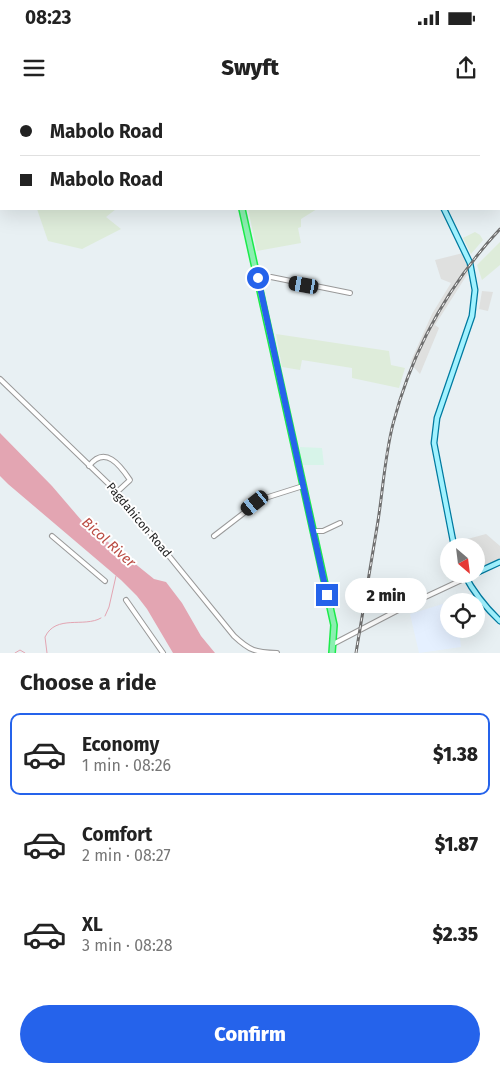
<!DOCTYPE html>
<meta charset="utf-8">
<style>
:root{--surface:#fff;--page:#f2f2f2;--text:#222;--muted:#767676;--line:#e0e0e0;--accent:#2563eb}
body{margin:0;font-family:"Fira Sans",sans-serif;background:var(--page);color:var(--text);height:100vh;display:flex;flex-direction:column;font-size:19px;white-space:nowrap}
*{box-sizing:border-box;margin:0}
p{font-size:16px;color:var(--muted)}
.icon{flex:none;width:28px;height:28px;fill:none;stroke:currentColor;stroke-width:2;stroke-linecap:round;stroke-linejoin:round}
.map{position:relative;height:553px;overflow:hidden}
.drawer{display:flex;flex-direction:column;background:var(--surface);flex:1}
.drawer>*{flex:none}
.hud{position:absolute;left:0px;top:0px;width:500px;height:110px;box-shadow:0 5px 20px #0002;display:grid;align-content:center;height:110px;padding:0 20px;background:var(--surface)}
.needle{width:32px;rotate:152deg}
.fabs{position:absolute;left:440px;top:438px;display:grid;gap:10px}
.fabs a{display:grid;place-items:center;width:45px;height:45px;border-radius:50%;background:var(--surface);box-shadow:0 5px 20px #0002;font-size:25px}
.end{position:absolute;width:22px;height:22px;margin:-11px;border:6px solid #2563eb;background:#fff;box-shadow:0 0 0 2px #fff}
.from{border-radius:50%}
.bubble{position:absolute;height:35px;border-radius:18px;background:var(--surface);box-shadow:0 5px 20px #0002;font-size:16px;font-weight:800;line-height:35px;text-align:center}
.car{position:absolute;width:15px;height:30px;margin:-15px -8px;border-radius:6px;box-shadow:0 0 4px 1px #0007;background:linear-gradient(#222 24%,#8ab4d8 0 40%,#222 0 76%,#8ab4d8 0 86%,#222 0)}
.hud b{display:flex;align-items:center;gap:18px;height:48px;font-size:19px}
.hud b+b{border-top:1px solid var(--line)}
.hud i{width:12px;height:12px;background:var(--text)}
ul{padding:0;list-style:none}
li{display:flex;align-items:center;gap:15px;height:82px;margin:0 10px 8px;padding:0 10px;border:2px solid transparent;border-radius:10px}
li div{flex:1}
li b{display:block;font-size:19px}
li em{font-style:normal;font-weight:800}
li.active{border-color:var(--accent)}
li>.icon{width:45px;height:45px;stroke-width:1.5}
h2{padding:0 20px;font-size:22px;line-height:60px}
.primary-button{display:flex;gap:10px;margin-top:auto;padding:10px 20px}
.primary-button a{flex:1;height:58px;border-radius:30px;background:var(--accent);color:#fff;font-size:20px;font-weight:800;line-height:58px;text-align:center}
.status{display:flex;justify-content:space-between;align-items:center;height:35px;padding:0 25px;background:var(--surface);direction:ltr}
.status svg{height:14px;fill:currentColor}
header{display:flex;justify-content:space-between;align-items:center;height:65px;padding:0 20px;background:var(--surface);font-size:22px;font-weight:800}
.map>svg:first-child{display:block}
.residential{fill:#dfe0df}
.commercial{fill:#d7f4e9}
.industrial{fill:#deecda}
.education{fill:#e5f0ff}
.water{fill:#e3a5b2}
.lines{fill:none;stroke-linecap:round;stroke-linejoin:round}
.stream{stroke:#e3a5b2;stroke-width:1}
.minor-casing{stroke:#999;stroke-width:6}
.major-casing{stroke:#007aa0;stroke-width:7}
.highway-casing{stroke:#1beb4a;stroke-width:8}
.minor{stroke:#fff;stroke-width:4}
.major{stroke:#a1f2ff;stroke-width:4.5}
.highway{stroke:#8befb1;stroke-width:5}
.rail-casing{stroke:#707070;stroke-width:3}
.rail{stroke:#fff;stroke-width:1;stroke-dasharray:4;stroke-linecap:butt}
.route{stroke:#2563eb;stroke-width:6}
.labels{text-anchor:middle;stroke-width:4;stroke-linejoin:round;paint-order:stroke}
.street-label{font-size:12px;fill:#222;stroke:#fff}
.water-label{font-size:14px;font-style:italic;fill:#bb4d44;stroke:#fff}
</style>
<div class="status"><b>08:23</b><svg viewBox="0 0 49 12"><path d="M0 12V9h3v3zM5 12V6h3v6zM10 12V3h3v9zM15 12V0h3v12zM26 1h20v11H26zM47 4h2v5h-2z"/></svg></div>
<header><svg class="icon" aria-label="menu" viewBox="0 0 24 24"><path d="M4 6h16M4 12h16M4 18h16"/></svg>Swyft<svg class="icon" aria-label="share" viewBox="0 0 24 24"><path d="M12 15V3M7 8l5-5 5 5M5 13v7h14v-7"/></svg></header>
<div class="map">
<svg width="500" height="553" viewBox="0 0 500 553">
<rect width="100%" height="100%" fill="#e8f0f3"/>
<g class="residential">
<polygon points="463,153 472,167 435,225 439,228 420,274 410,263 432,214 451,183 441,179 435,160"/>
<polygon points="482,191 493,192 488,211 479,209"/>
<polygon points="486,434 500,446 500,464 471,477 469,474 476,474 476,446 460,446 460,441"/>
</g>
<polygon class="commercial" points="300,347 322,348 324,365 300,365"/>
<g class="industrial">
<polygon points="37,109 116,109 106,117 121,129 82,149 48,141"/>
<polygon points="248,109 317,109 301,119 301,127 298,128 301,143 257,151"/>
<polygon points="475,132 480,135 483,140 471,154 463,138"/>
<polygon points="500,142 500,165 482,180 477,165"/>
<polygon points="276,234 389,251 391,265 405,268 399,288 352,278 352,268 302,260 300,270 282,267"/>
</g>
<polygon class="education" points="449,502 449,529 459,529 461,547 419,553 410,514"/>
<polygon class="water" points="0,333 52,386 82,421 154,479 166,482 182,503 201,536 215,553 173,553 147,509 137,496 121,480 8,384 0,376"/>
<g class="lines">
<g class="stream">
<polyline points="105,516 109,507 116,476"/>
<polyline points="15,553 20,550 25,553"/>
<path d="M47,553L45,537C56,514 84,528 101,518"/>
</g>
<defs>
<g id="minor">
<polyline points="258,179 271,177 350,193"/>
<path d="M0,279L117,392L234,536C250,551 255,552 277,553"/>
<path d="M89,366C105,345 120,365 130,380L117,392"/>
<polyline points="313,431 323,431 340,423"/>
<polyline points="52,436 105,481"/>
<polyline points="214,436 262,399 303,386"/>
<polyline points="126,500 163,553"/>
<polyline points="333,544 404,507 466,478"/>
</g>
<g id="major">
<polyline points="387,0 388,1"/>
<polyline points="444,109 470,163 475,190 472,216 437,318 434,343 454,446"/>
<polyline points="476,473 500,462"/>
<path d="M464,474C474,493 484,506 500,521"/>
</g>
<g id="highway">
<polyline points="219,0 219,1"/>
<polyline points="242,109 334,525 332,553"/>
</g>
</defs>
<use href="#minor" class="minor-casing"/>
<use href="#major" class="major-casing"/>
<use href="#highway" class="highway-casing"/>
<use href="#minor" class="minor"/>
<use href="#major" class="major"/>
<use href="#highway" class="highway"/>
<defs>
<path id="rail" d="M356,553C363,509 371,465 378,421C383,389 385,355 393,324C412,251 449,184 500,129"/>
</defs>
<use href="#rail" class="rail-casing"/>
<use href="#rail" class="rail"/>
</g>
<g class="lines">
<polyline class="route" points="258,178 327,495"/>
</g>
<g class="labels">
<g class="street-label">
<text transform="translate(139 420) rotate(50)" y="4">Pagdahicon Road</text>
</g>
<g class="water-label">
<text transform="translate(109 442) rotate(42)" y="5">Bicol River</text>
</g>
</g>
</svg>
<div class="fabs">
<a><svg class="needle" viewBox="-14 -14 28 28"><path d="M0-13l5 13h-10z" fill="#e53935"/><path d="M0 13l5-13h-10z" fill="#767676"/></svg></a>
<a><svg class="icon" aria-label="locate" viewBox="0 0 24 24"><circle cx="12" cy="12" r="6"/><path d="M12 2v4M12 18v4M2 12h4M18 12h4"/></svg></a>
</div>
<i class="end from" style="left:258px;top:178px"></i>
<i class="end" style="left:327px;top:495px"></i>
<div class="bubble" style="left:345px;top:478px;width:82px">2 min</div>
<i class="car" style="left:304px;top:185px;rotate:280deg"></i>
<i class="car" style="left:255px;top:403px;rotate:231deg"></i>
<div class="hud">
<b><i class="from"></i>Mabolo Road</b>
<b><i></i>Mabolo Road</b>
</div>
</div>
<section class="drawer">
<h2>Choose a ride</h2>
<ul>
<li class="active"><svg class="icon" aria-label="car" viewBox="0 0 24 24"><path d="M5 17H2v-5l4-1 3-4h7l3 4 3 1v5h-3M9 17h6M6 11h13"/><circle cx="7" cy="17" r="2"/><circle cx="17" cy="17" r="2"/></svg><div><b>Economy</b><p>1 min · 08:26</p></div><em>$1.38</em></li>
<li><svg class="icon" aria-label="car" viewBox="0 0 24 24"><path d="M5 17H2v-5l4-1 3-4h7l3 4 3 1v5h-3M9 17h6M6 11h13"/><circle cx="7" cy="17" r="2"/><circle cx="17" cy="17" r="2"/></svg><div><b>Comfort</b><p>2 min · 08:27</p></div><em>$1.87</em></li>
<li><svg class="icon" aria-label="car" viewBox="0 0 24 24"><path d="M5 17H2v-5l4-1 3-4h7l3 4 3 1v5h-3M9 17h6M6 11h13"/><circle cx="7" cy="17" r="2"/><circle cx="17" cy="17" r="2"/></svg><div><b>XL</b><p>3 min · 08:28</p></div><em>$2.35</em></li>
</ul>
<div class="primary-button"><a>Confirm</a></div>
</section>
